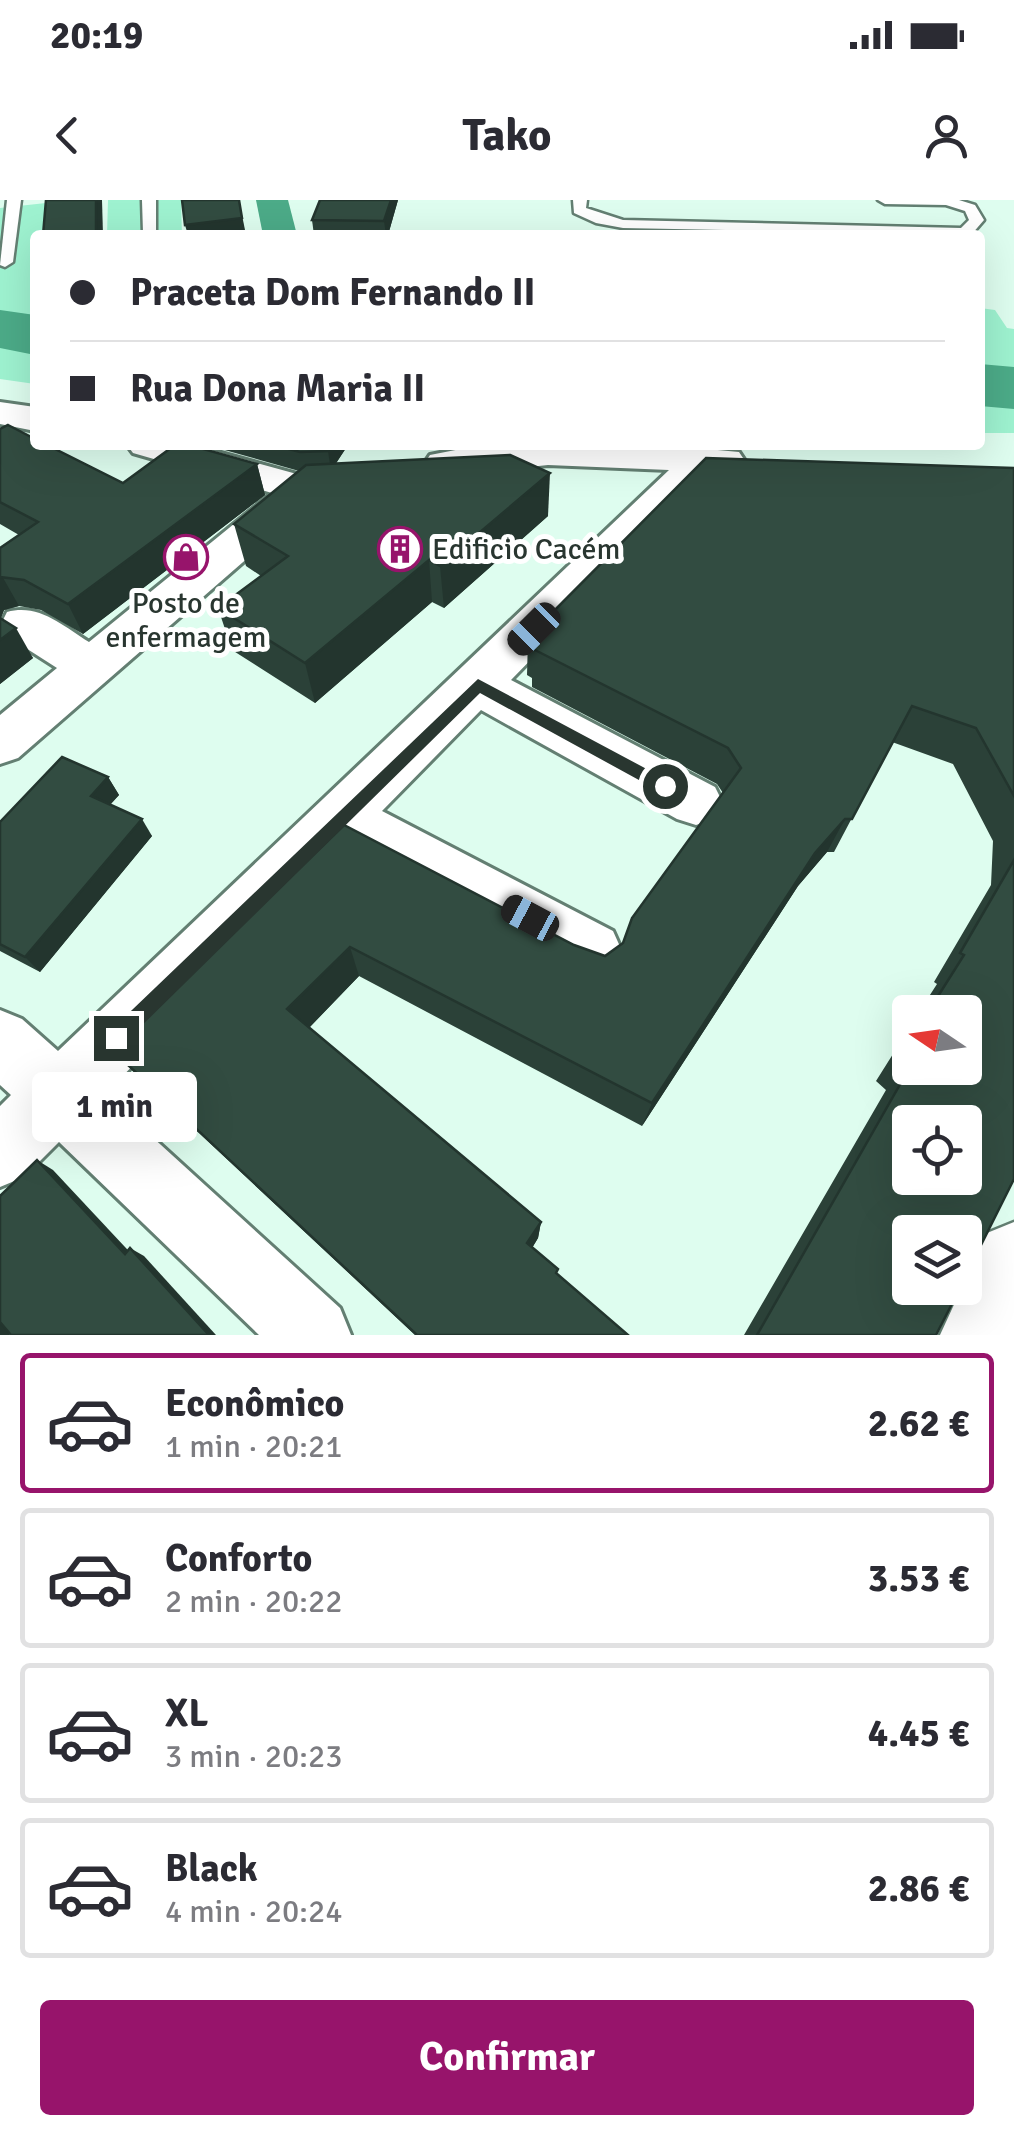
<!DOCTYPE html>
<html lang="pt">
<meta charset="utf-8">
<style>
:root{--surface:#fff;--page:#f2f2f3;--text:#2b2b33;--muted:#7c7c81;--line:#e1e1e2;--accent:#97146b}
body{margin:0;font-family:Signika,sans-serif;background:var(--page);color:var(--text);height:100vh;display:flex;flex-direction:column;font-size:38px;white-space:nowrap}
*{box-sizing:border-box;margin:0}
p{font-size:32px;color:var(--muted)}
.icon{flex:none;width:55px;height:55px;fill:none;stroke:currentColor;stroke-width:2;stroke-linecap:round;stroke-linejoin:round}
.map{position:relative;height:1135px;overflow:hidden}
.panel{display:flex;flex-direction:column;background:var(--surface);flex:1}
.panel>*{flex:none}
.banner{position:absolute;left:30px;top:30px;width:955px;height:220px;border-radius:10px;box-shadow:0 10px 40px #0002;display:grid;align-content:center;height:220px;padding:0 40px;background:var(--surface)}
.needle{width:65px;rotate:283deg}
.fabs{position:absolute;left:892px;top:795px;display:grid;gap:20px}
.fabs a{display:grid;place-items:center;width:90px;height:90px;border-radius:10px;background:var(--surface);box-shadow:0 10px 40px #0002;font-size:50px}
.end{position:absolute;width:45px;height:45px;margin:-22px;border:12px solid #293630;background:#fff;box-shadow:0 0 0 5px #fff}
.from{border-radius:50%}
.bubble{position:absolute;height:70px;border-radius:10px;background:var(--surface);box-shadow:0 10px 40px #0002;font-size:32px;font-weight:800;line-height:70px;text-align:center}
.car{position:absolute;width:30px;height:60px;margin:-30px -15px;border-radius:12px;box-shadow:0 0 8px 2px #0007;background:linear-gradient(#222 24%,#8ab4d8 0 40%,#222 0 76%,#8ab4d8 0 86%,#222 0)}
.banner b{display:flex;align-items:center;gap:35px;height:95px;font-size:38px}
.banner b+b{border-top:2px solid var(--line)}
.banner i{width:25px;height:25px;background:var(--text)}
ul{padding:18px 0 0;list-style:none}
li{display:flex;align-items:center;gap:30px;height:140px;margin:0 20px 15px;padding:0 20px;border:5px solid var(--line);border-radius:10px}
li div{flex:1}
li b{display:block;font-size:38px}
li em{font-style:normal;font-weight:800}
li.active{border-color:var(--accent)}
li>.icon{width:90px;height:90px;stroke-width:1.5}
.cta{display:flex;gap:20px;margin-top:auto;padding:20px 40px}
.cta a{flex:1;height:115px;border-radius:10px;background:var(--accent);color:#fff;font-size:40px;font-weight:800;line-height:115px;text-align:center}
.status{display:flex;justify-content:space-between;align-items:center;height:70px;padding:0 50px;background:var(--surface);direction:ltr}
.status svg{height:28px;fill:currentColor}
header{display:flex;justify-content:space-between;align-items:center;height:130px;padding:0 40px;background:var(--surface);font-size:45px;font-weight:800}
.map>svg:first-child{display:block}
.green{fill:#9ef2d0}
.lines{fill:none;stroke-linecap:round;stroke-linejoin:round}
.canal{fill:#4cab88;fill-rule:evenodd}
.river{fill:#4cab88;fill-rule:evenodd}
.service-casing{stroke:#637f72;stroke-width:5}
.minor-casing{stroke:#637f72;stroke-width:6}
.tertiary-casing{stroke:#637f72;stroke-width:5}
.service{fill:#fff;fill-rule:evenodd}
.minor{fill:#fff;fill-rule:evenodd}
.tertiary{fill:#fff;fill-rule:evenodd}
.wall{fill:#2b4138}
.shaded-wall{fill:#23352e}
.building{fill:#324c41;stroke:#23352e;stroke-width:2.5;fill-rule:evenodd}
.route{fill:#293630}
.labels{text-anchor:middle;stroke-width:10;stroke-linejoin:round;paint-order:stroke}
.poi-label{font-size:30px;fill:#293630;stroke:#fff;text-anchor:start}
</style>
<div class="status"><b>20:19</b><svg viewBox="0 0 49 12"><path d="M0 12V9h3v3zM5 12V6h3v6zM10 12V3h3v9zM15 12V0h3v12zM26 1h20v11H26zM47 4h2v5h-2z"/></svg></div>
<header><svg class="icon" aria-label="back" viewBox="0 0 24 24"><path d="M15 5l-7 7 7 7"/></svg>Tako<svg class="icon" aria-label="person" viewBox="0 0 24 24"><circle cx="12" cy="8" r="4"/><path d="M4 21q1-7 8-7t8 7"/></svg></header>
<div class="map">
<svg width="1014" height="1135" viewBox="0 0 1014 1135">
<rect width="100%" height="100%" fill="#defdef"/>
<g class="green">
<polygon points="108,0 181,0 182,35 107,35"/>
<polygon points="46,3 42,35 35,35 35,184 0,179 0,8"/>
<polygon points="980,108 995,110 1007,128 1014,129 1014,233 980,233"/>
</g>
<g class="lines">
<polygon class="canal" points="256,0 288,0 297,35 263,35"/>
<g class="river">
<polygon points="0,110 35,115 35,155 0,148"/>
<polygon points="980,164 1014,167 1014,209 980,206"/>
</g>
<defs>
<g id="service">
<polygon points="7,0 21,0 13,62 5,67 0,65"/>
<polygon points="142,0 156,0 156,35 143,33"/>
<polygon points="573,0 587,0 586,8 623,20 961,28 969,20 965,11 946,5 885,4 878,0 959,0 975,5 984,20 971,35 623,28 596,23 574,13"/>
</g>
<g id="minor">
<polygon points="0,202 35,207 35,231 0,224"/>
<path d="M127,245H192L304,276L354,273L369,277L375,286L369,295L312,302L18,558L0,564V515L57,468L7,436L1,424L7,412C39,403 63,426 89,442L272,293L133,253Z"/>
<polygon points="481,245 664,245 739,252 745,261 739,270 713,273 511,480 715,587 723,603 715,619 696,625 677,619 481,510 382,611 613,731 622,751 613,771 592,779 571,771 348,646 105,894 340,1108 351,1135 259,1135 59,942 24,977 0,987 0,906 11,895 0,885 0,810 22,819 58,851 669,270 548,265 444,276 430,273 424,264 430,255"/>
</g>
<polygon id="tertiary" points="1014,1022 1014,1135 940,1135 987,1033"/>
</defs>
<use href="#service" class="service-casing"/>
<use href="#minor" class="minor-casing"/>
<use href="#tertiary" class="tertiary-casing"/>
<use href="#service" class="service"/>
<use href="#minor" class="minor"/>
<use href="#tertiary" class="tertiary"/>
</g>
<g class="wall">
<polygon points="398,0 388,35 314,35 312,20"/>
<polygon points="0,229 123,283 257,264 265,295 83,434 41,410 19,406 4,410 1,418 33,458 0,484 0,348 19,335 0,324"/>
<polygon points="219,245 348,245 336,263 548,316 444,408 432,402 315,503 232,450 218,408 261,376 246,366 234,324 299,271 221,249"/>
<polygon points="1014,268 1014,979 936,1135 744,1135 886,890 876,881 910,827 910,868 965,812 919,812 937,784 934,782 991,685 993,641 953,564 892,542 834,652 827,652 798,686 642,926 359,776 309,828 541,1022 538,1038 532,1048 557,1074 628,1135 415,1135 138,876 113,851 127,840 234,731 574,745 605,756 623,743 723,593 717,584 532,487 532,478 527,475 528,437"/>
<polygon points="108,577 119,595 110,604 152,636 40,772 0,751 0,622"/>
</g>
<g class="shaded-wall">
<polygon points="96,0 102,0 103,35 96,35"/>
<polygon points="239,0 246,35 188,35 185,25"/>
<polygon points="391,0 398,0 388,35 386,35 384,21"/>
<polygon points="332,245 348,245 331,271 328,251"/>
<polygon points="257,264 265,295 83,434 68,404"/>
<polygon points="550,273 548,316 444,408 440,366"/>
<polygon points="429,360 432,402 315,503 305,463"/>
<polygon points="2,376 19,406 4,410 0,420 0,377"/>
<polygon points="16,428 33,458 0,484 0,440"/>
<polygon points="108,577 119,595 103,613 91,596"/>
<polygon points="142,619 152,636 40,772 25,757"/>
<polygon points="845,619 827,652 798,686 642,926 652,903 815,653"/>
<polygon points="350,747 359,776 301,836 287,809"/>
<polygon points="37,960 53,970 139,1062 125,1054"/>
<polygon points="541,1022 538,1038 526,1058 527,1043"/>
<polygon points="130,1048 144,1056 216,1135 209,1135"/>
<polygon points="0,1121 18,1126 9,1135 0,1135"/>
</g>
<g class="building">
<polygon points="46,0 96,0 96,35 43,35"/>
<polygon points="182,0 239,0 242,18 185,25"/>
<polygon points="320,0 391,0 384,21 312,20"/>
<polygon points="8,225 35,239 35,245 47,245 123,283 175,245 189,245 257,264 68,404 24,380 0,377 0,348 38,322 0,302 0,229"/>
<polygon points="274,245 332,245 328,251 300,252"/>
<polygon points="510,255 550,273 440,366 429,360 305,463 218,408 288,356 234,324 306,265"/>
<polygon points="706,258 1014,268 1014,596 976,528 912,506 852,619 845,619 815,653 652,903 350,747 287,809 541,1022 527,1043 558,1069 556,1073 628,1135 417,1135 113,851 127,839 121,833 229,727 234,731 344,625 574,745 605,756 623,743 632,718 741,568 728,548 533,449 539,443 528,437"/>
<polygon points="0,418 16,428 0,440"/>
<polygon points="62,557 108,577 91,596 142,619 25,757 0,744 0,622"/>
<path d="M1014,660V979L965,1077V1032H910V1088H960L936,1135H757L910,867L965,868V812H928L964,755L960,753ZM910,922H965V978H910Z"/>
<polygon points="910,841 910,864 900,857"/>
<polygon points="37,960 125,1054 130,1048 209,1135 11,1135 0,1122 0,996"/>
</g>
<polygon class="route" points="478,479 671,582 671,591 659,591 480,493 122,845 109,845 109,832"/>
<defs>
<symbol id="building-ring" viewBox="-11 -11 22 22"><circle r="9.5" fill="#fff" stroke="#97146b" stroke-width="1.5"/><path d="M-4-6H4V6H1V3H-1V6H-4ZM-2.5-4.3h1.7v1.8h-1.7ZM.8-4.3h1.7v1.8H.8ZM-2.5-1h1.7V.8h-1.7ZM.8-1h1.7V.8H.8Z" fill="#97146b"/></symbol>
<symbol id="shop-ring" viewBox="-11 -11 22 22"><circle r="9.5" fill="#fff" stroke="#97146b" stroke-width="1.5"/><path d="M-5-2.5h2.3a2.7 3.5 0 0 1 5.4 0H5L5.5 6h-11ZM-1.5-2.5h3a1.5 2.3 0 0 0-3 0Z" fill="#97146b"/></symbol>
</defs>
<g fill-rule="evenodd">
<use href="#building-ring" x="375" y="324" width="50" height="50"/>
<use href="#shop-ring" x="161" y="332" width="50" height="50"/>
</g>
<g class="labels">
<g class="poi-label">
<text x="432" y="359">Edificio Cacém</text>
<text x="186" y="413" text-anchor="middle">Posto de<tspan x="186" dy="34">enfermagem</tspan></text>
</g>
</g>
</svg>
<div class="fabs">
<a><svg class="needle" viewBox="-14 -14 28 28"><path d="M0-13l5 13h-10z" fill="#e53935"/><path d="M0 13l5-13h-10z" fill="#7c7c81"/></svg></a>
<a><svg class="icon" aria-label="locate" viewBox="0 0 24 24"><circle cx="12" cy="12" r="6"/><path d="M12 2v4M12 18v4M2 12h4M18 12h4"/></svg></a>
<a><svg class="icon" aria-label="layers" viewBox="0 0 24 24"><path d="M12 4l9 5-9 5-9-5zM3 14l9 5 9-5"/></svg></a>
</div>
<i class="end from" style="left:665px;top:586px"></i>
<i class="end" style="left:116px;top:838px"></i>
<div class="bubble" style="left:32px;top:872px;width:165px">1 min</div>
<i class="car" style="left:534px;top:429px;rotate:225deg"></i>
<i class="car" style="left:530px;top:718px;rotate:298deg"></i>
<div class="banner">
<b><i class="from"></i>Praceta Dom Fernando II</b>
<b><i></i>Rua Dona Maria II</b>
</div>
</div>
<section class="panel">
<ul>
<li class="active"><svg class="icon" aria-label="car" viewBox="0 0 24 24"><path d="M5 17H2v-5l4-1 3-4h7l3 4 3 1v5h-3M9 17h6M6 11h13"/><circle cx="7" cy="17" r="2"/><circle cx="17" cy="17" r="2"/></svg><div><b>Econômico</b><p>1 min · 20:21</p></div><em>2.62 €</em></li>
<li><svg class="icon" aria-label="car" viewBox="0 0 24 24"><path d="M5 17H2v-5l4-1 3-4h7l3 4 3 1v5h-3M9 17h6M6 11h13"/><circle cx="7" cy="17" r="2"/><circle cx="17" cy="17" r="2"/></svg><div><b>Conforto</b><p>2 min · 20:22</p></div><em>3.53 €</em></li>
<li><svg class="icon" aria-label="car" viewBox="0 0 24 24"><path d="M5 17H2v-5l4-1 3-4h7l3 4 3 1v5h-3M9 17h6M6 11h13"/><circle cx="7" cy="17" r="2"/><circle cx="17" cy="17" r="2"/></svg><div><b>XL</b><p>3 min · 20:23</p></div><em>4.45 €</em></li>
<li><svg class="icon" aria-label="car" viewBox="0 0 24 24"><path d="M5 17H2v-5l4-1 3-4h7l3 4 3 1v5h-3M9 17h6M6 11h13"/><circle cx="7" cy="17" r="2"/><circle cx="17" cy="17" r="2"/></svg><div><b>Black</b><p>4 min · 20:24</p></div><em>2.86 €</em></li>
</ul>
<div class="cta"><a>Confirmar</a></div>
</section>
